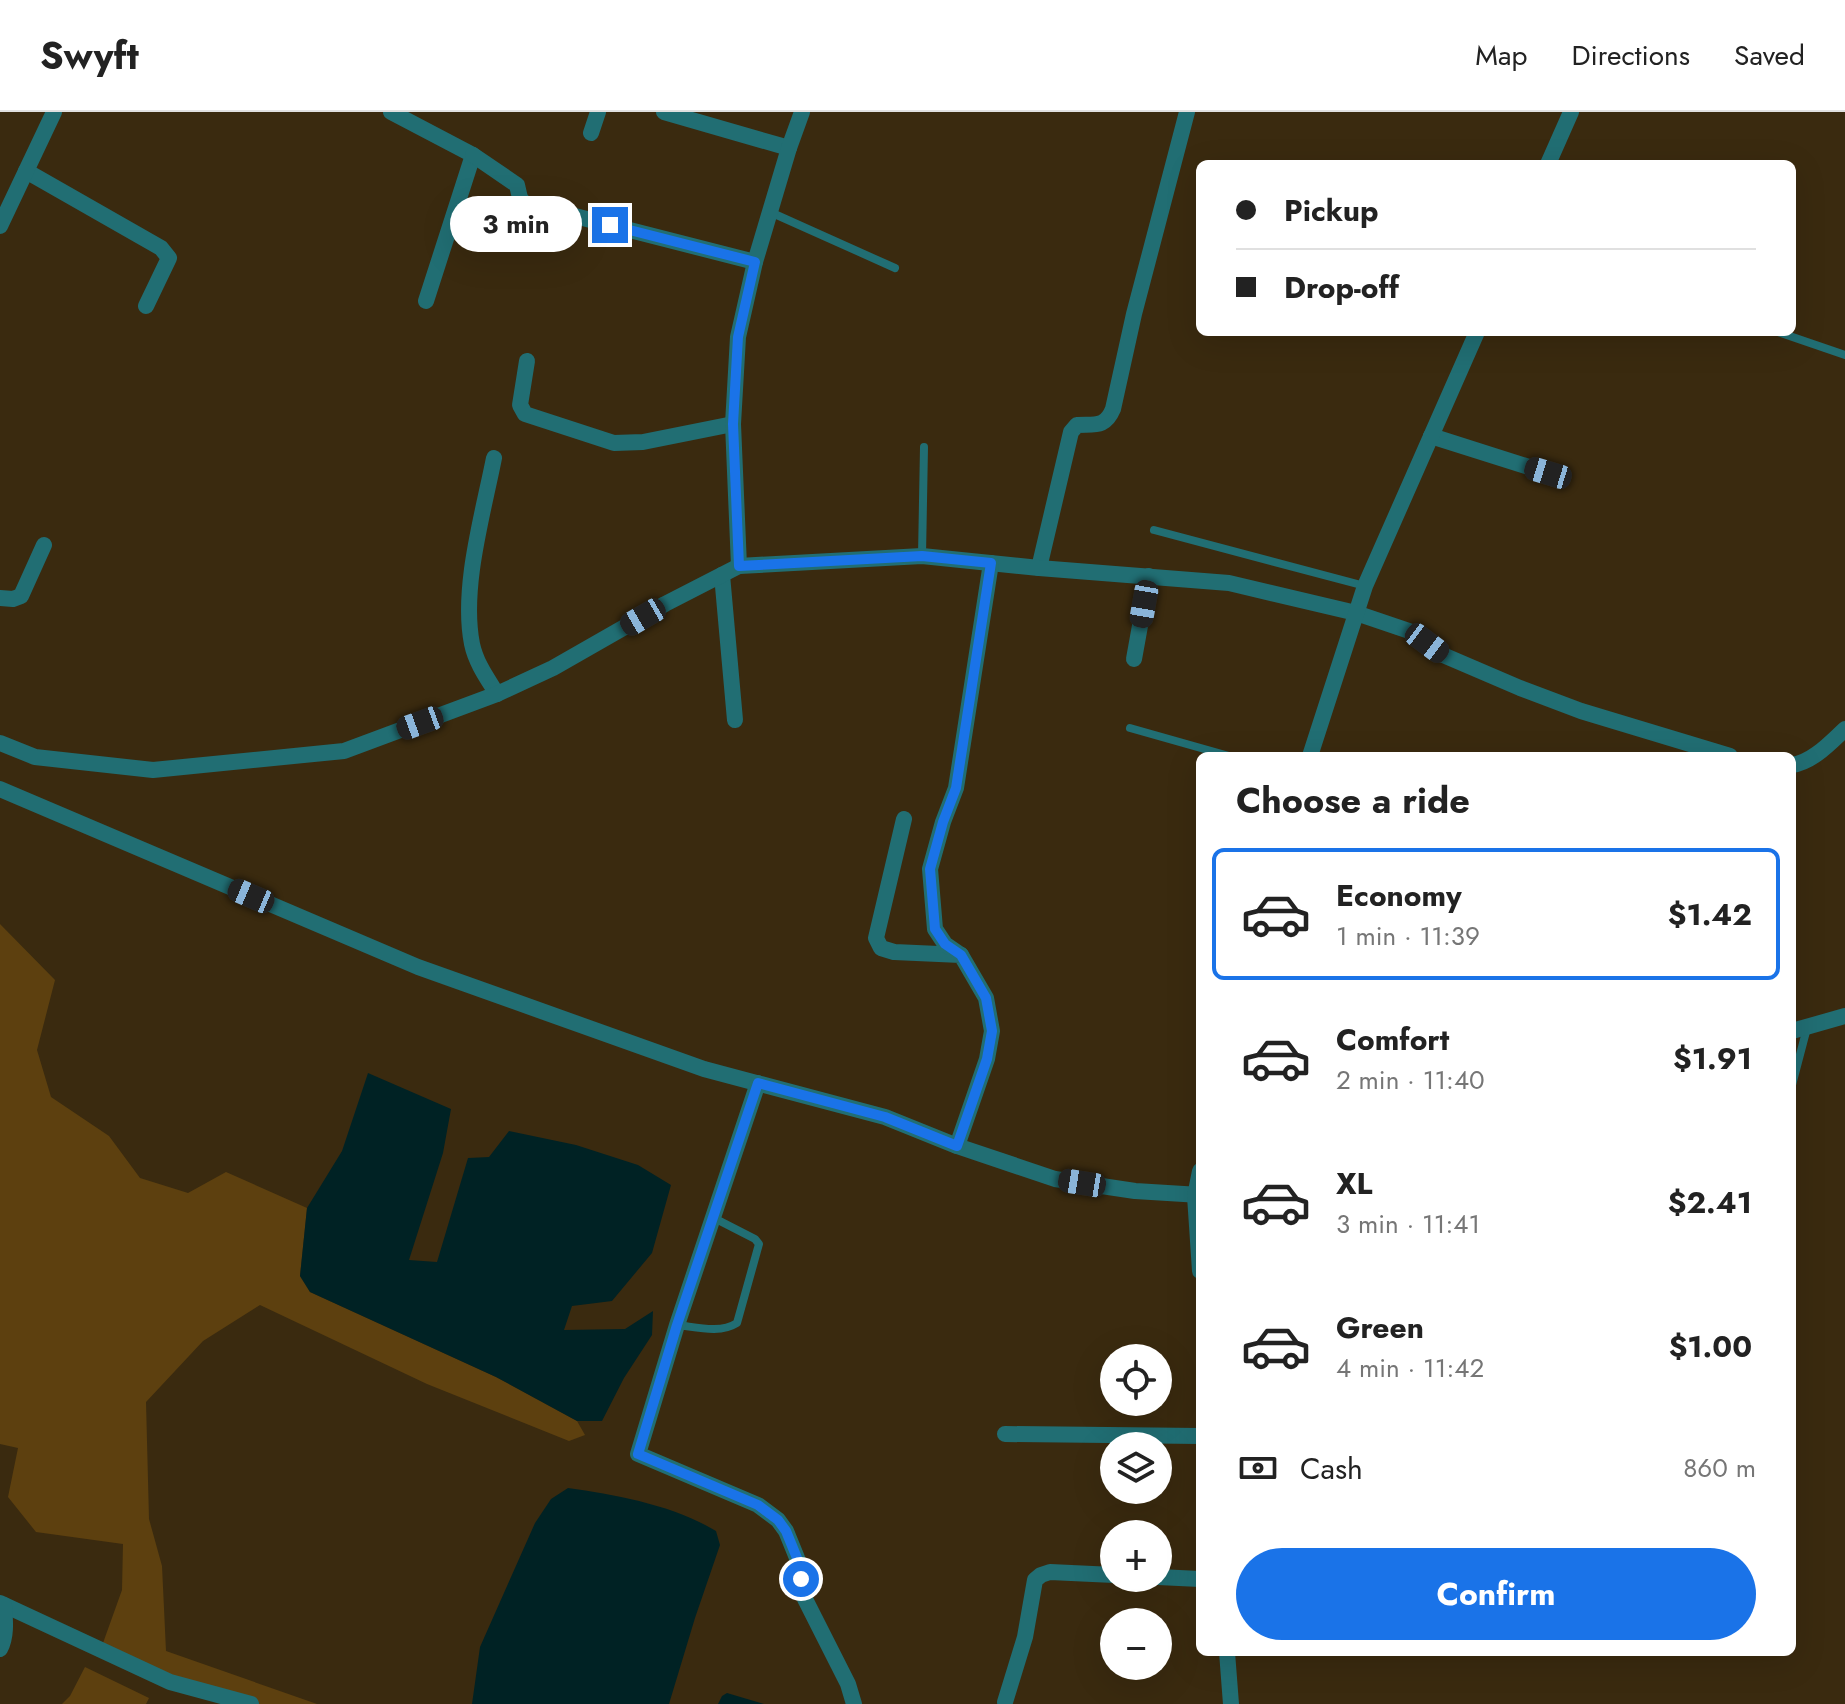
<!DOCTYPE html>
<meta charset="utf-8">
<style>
:root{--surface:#fff;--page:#f6f6f6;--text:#222;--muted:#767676;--line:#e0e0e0;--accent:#1a73e8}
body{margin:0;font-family:Jost,sans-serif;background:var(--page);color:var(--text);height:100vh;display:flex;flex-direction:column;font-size:30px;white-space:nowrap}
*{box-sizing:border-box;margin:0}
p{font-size:26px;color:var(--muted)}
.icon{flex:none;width:44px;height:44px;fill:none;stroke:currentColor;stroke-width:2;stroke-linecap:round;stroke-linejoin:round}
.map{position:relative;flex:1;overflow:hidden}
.drawer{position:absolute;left:1196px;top:640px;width:600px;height:904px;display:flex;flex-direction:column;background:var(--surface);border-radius:12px;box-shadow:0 8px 32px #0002}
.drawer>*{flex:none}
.guide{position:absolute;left:1196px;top:48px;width:600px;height:176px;border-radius:12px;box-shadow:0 8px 32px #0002;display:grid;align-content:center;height:176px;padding:0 40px;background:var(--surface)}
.controls{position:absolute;left:1100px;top:1232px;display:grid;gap:16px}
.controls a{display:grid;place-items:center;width:72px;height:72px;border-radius:50%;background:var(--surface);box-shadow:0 8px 32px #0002;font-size:40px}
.end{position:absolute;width:36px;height:36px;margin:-18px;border:10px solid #1a73e8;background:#fff;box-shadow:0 0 0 4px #fff}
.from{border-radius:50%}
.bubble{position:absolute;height:56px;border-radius:28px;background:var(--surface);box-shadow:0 8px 32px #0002;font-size:26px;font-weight:700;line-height:56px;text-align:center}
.car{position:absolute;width:24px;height:48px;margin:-24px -12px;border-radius:10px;box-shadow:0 0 6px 2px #0007;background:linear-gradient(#222 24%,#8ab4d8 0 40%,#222 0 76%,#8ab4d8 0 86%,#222 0)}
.guide b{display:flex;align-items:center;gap:28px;height:76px;font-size:30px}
.guide b+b{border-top:2px solid var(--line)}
.guide i{width:20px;height:20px;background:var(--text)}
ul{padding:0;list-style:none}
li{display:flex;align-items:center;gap:24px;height:132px;margin:0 16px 12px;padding:0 24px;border:4px solid transparent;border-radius:12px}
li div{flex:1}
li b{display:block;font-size:30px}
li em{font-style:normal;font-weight:700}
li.selected{border-color:var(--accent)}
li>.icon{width:72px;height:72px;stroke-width:1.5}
h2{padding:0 40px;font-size:36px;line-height:96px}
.pay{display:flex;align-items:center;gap:20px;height:88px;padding:0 40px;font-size:30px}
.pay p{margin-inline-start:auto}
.cta{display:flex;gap:16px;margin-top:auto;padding:16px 40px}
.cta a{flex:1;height:92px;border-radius:48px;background:var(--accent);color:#fff;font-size:32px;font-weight:700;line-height:92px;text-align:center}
header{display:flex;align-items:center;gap:48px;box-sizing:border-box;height:112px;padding:0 40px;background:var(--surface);border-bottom:2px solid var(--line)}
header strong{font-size:38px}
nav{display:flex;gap:44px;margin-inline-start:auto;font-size:28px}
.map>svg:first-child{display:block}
.green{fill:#5d400f}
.water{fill:#002224}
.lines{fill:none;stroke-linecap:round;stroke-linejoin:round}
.service{stroke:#216e73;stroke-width:8}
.minor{stroke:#216e73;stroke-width:16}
.route{stroke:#1a73e8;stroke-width:10}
</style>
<header>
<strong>Swyft</strong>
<nav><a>Map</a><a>Directions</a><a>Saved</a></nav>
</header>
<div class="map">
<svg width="1845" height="1592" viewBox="0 0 1845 1592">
<rect width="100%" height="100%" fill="#3a2a0f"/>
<g class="green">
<polygon points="0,812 55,868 37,938 51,985 109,1024 140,1066 188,1081 226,1060 307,1096 300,1164 310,1180 496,1265 577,1309 585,1323 569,1329 427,1272 260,1193 203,1229 146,1290 149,1407 162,1454 166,1539 317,1592 251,1592 155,1560 103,1531 122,1478 123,1432 36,1420 8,1385 18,1336 0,1332"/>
<polygon points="85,1555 149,1586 146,1592 62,1592 70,1584"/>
</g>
<g class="water">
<polygon points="368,961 451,997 443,1041 409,1148 437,1150 468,1046 489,1045 509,1019 576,1033 638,1053 671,1073 652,1141 612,1189 572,1194 564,1218 625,1217 653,1199 652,1223 624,1266 602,1309 577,1309 496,1265 310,1180 300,1164 307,1096 342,1039"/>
<path d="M568,1376C617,1383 673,1393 716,1419L720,1433L695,1506L669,1592H472L480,1535L535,1411L551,1387Z"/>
<polygon points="727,1581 764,1592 718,1592 722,1584"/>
</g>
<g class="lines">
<g class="service">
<polyline points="770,100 895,156"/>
<polyline points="1778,220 1845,243"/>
<polyline points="1154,418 1365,474"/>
<polyline points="922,444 924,335"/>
<polyline points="1130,616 1229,644"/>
<polyline points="1792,973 1807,916"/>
<path d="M677,1213C696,1215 720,1222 737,1211L759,1132L755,1127L714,1106"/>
</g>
<g class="minor">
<polyline points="391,0 473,43 426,189"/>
<polyline points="664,0 789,36"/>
<polyline points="591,21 598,0"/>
<polyline points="473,43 517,73 520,86 524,91 755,150"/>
<polyline points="1548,52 1571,0"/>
<polyline points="26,59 161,136 169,146 146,194"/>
<polyline points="0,114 54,0"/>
<polyline points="527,249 520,293 525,302 614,331 643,330 733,312"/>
<polyline points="1431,324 1548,361"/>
<path d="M494,346C483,402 461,476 472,532C476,551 487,566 497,582"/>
<polyline points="739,454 733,312 738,225 755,150 789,36 802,0"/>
<path d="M1039,456L1071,320L1077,313C1095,312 1105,316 1113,297L1134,202L1187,0"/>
<polyline points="722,463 735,608"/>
<polyline points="0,486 13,487 21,484 44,433"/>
<polyline points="1134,547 1149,464"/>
<polyline points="0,631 35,645 153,658 344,639 497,582 553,556 665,492 739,454 922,444 1039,456 1229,471 1356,501 1412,520 1443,543 1520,576 1581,599 1730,644"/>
<polyline points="1310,644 1365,474 1477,220"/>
<path d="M1792,653C1813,650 1831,630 1845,617"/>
<polyline points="0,677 418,855 704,957 885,1005 957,1034 1055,1067 1135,1079 1200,1083"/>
<polyline points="904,707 876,826 881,836 894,840 961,843 986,886 992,919 987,947 957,1034"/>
<polyline points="961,843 945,832 935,817 930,757 943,710 956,676 991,451"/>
<polyline points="1792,919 1845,904"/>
<polyline points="758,971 677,1213 638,1342 758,1393 778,1408 786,1419 797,1446 805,1487 848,1572 854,1592"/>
<polyline points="1200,1059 1195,1084 1200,1159"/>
<polyline points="1005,1322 1200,1324"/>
<polyline points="1158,1465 1200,1467"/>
<polyline points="0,1491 170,1570 251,1592"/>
<path d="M0,1537C7,1524 5,1507 4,1493"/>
<polyline points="1227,1540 1231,1592"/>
<polyline points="1005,1590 1025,1525 1035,1468 1041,1463 1050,1460 1114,1463"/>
</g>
</g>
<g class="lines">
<polyline class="route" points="610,113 755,150 738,225 733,312 739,454 922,444 991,451 956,676 943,710 930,757 935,817 945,832 961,843 986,886 992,919 987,947 957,1034 885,1005 758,971 677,1213 638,1342 758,1393 778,1408 786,1419 797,1446 801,1467"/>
</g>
</svg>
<div class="controls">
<a><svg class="icon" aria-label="locate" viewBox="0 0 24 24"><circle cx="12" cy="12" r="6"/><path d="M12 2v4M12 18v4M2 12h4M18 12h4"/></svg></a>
<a><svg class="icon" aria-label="layers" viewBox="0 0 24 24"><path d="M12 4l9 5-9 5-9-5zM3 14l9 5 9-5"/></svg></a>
<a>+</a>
<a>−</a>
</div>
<i class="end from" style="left:801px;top:1467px"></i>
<i class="end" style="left:610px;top:113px"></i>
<div class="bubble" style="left:450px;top:84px;width:132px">3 min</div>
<i class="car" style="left:1548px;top:361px;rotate:287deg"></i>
<i class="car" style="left:1144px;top:492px;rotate:190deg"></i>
<i class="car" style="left:643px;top:505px;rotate:240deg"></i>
<i class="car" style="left:1427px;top:531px;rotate:127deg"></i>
<i class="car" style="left:420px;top:611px;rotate:250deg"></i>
<i class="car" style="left:251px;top:784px;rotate:293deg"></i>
<i class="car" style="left:1082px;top:1071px;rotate:279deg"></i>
<div class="guide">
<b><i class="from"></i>Pickup</b>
<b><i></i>Drop-off</b>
</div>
<section class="drawer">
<h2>Choose a ride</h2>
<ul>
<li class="selected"><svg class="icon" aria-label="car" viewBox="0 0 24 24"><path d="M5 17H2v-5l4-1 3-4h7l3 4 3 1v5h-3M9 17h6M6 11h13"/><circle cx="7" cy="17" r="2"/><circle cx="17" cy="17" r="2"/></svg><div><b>Economy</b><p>1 min · 11:39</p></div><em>$1.42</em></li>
<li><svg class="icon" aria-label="car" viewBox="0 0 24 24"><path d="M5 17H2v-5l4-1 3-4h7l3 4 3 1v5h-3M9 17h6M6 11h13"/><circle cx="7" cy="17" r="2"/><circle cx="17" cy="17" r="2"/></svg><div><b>Comfort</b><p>2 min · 11:40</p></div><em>$1.91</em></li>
<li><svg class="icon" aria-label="car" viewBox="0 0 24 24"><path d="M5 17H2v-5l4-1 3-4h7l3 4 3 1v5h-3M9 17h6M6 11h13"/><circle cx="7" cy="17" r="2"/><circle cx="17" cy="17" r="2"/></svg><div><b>XL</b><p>3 min · 11:41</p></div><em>$2.41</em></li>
<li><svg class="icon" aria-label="car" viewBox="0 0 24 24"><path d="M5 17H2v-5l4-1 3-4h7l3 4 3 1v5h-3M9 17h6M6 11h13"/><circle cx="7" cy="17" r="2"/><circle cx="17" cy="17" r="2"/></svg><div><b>Green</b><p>4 min · 11:42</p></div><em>$1.00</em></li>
</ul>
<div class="pay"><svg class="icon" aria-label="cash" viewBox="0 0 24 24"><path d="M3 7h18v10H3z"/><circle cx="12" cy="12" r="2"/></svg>Cash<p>860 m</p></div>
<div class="cta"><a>Confirm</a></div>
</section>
</div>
